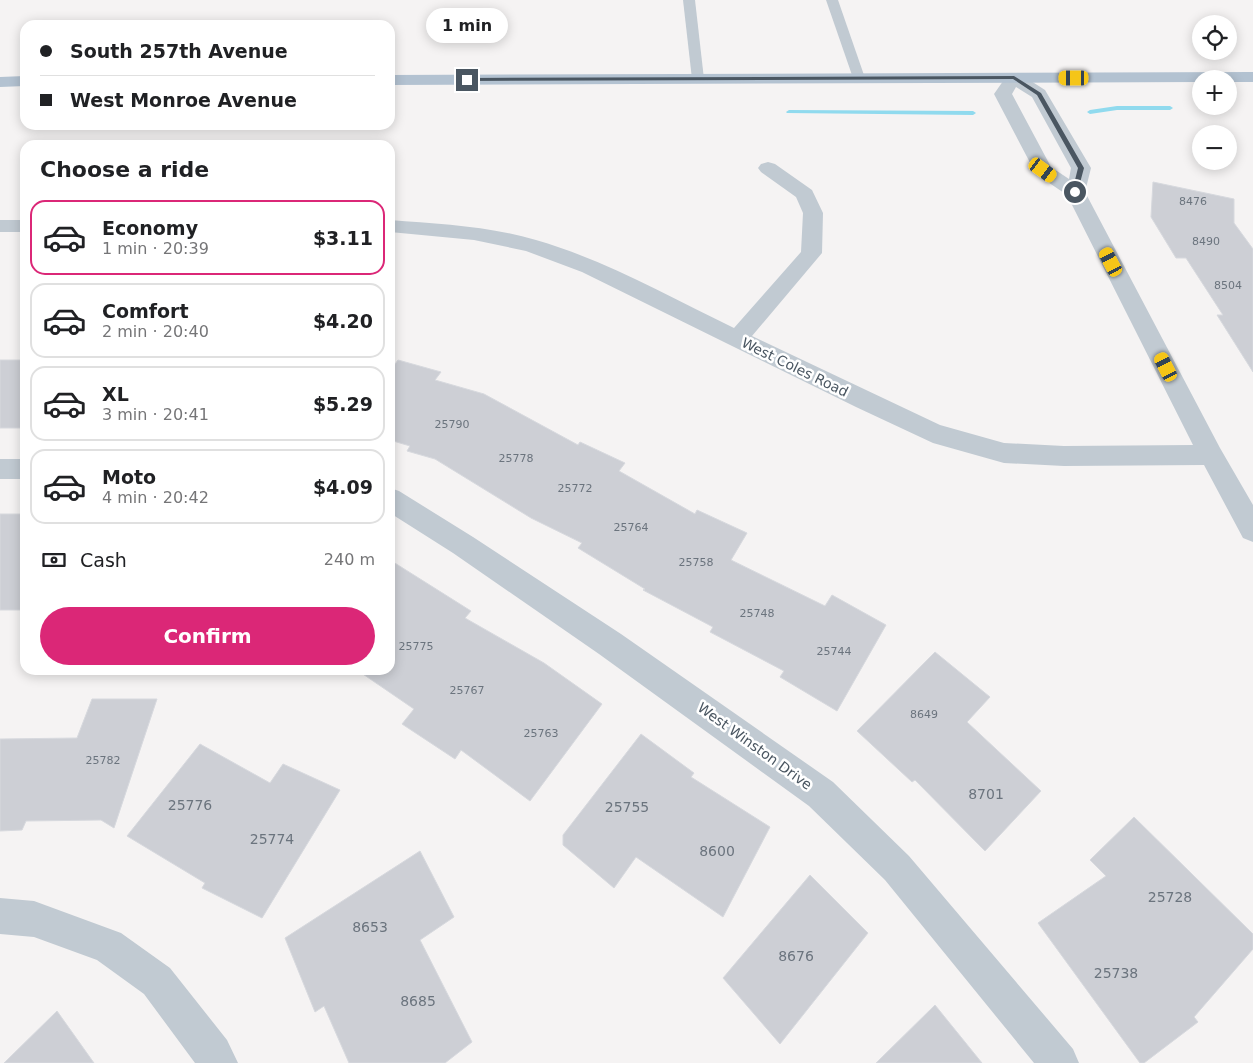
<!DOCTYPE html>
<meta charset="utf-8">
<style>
:root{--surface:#fff;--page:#f6f6f6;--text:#202124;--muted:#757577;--line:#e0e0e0;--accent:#db2777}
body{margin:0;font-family:"DejaVu Sans",sans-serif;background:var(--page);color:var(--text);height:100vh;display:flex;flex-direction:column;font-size:19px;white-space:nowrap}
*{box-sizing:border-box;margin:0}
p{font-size:16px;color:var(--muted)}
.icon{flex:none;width:28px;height:28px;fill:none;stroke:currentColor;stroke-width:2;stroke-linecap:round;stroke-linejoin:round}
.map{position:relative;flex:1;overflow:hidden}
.sheet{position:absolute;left:20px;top:140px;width:375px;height:535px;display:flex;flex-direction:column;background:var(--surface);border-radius:15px;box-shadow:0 2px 12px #0003}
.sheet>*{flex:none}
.guide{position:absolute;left:20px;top:20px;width:375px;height:110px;border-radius:15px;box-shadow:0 2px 12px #0003;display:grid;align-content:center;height:110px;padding:0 20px;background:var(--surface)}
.buttons{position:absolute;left:1192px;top:15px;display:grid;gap:10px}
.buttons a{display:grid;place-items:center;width:45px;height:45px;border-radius:50%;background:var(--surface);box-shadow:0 2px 12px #0003;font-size:25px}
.end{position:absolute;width:22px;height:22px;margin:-11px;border:6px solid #4a5661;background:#fff;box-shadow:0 0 0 2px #fff}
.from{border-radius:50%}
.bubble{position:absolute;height:35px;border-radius:18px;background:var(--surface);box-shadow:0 2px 12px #0003;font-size:16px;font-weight:700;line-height:35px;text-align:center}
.car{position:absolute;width:15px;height:30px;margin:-15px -8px;border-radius:6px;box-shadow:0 0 4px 1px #0007;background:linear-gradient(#f5c518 24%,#345 0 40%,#f5c518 0 76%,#345 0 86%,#f5c518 0)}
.guide b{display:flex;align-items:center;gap:18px;height:48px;font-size:19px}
.guide b+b{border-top:1px solid var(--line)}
.guide i{width:12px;height:12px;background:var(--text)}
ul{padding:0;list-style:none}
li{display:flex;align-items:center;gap:15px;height:75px;margin:0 10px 8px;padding:0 10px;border:2px solid var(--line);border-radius:15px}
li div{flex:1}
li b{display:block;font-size:19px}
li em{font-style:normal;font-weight:700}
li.selected{border-color:var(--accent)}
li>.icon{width:45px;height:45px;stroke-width:1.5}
h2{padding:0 20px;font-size:22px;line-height:60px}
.pay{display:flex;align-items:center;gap:12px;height:55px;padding:0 20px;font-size:19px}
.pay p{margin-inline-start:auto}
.cta{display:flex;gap:10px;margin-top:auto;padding:10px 20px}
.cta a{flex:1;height:58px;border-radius:30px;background:var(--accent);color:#fff;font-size:20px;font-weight:700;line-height:58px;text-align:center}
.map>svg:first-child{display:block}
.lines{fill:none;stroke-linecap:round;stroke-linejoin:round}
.stream{fill:#90daee;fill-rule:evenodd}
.building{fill:#cdcfd5;stroke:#d7d9de}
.lane{fill:#c1cad2;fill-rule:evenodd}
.street{fill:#c1cad2;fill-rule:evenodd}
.primary{fill:#b3c2d1;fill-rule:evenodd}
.route{fill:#4a5661}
.labels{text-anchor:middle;stroke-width:5;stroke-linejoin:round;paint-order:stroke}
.number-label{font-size:11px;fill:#6b747e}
.street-label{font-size:14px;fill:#4a5661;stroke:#fff}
.near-number-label{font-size:14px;fill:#6b747e}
</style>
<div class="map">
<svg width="1253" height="1063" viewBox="0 0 1253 1063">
<rect width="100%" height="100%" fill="#f5f3f3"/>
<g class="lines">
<g class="stream">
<polygon points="1117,106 1170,106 1173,108 1170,110 1117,110 1090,114 1087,112 1090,110"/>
<polygon points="789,110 973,111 976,113 973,115 787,113 786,112"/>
</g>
</g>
<g class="building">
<polygon points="1153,182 1234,199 1234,223 1253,249 1253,372 1217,315 1223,315 1186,258 1176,258 1151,217"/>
<rect x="0" y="360" width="25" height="68"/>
<polygon points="398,360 441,372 435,380 484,394 578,445 580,442 625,463 619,471 695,514 697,510 747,533 731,560 825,606 832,595 886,625 837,711 780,677 784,671 710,632 713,627 643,590 645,589 578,548 582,543 531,518 435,459 407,451 410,446 390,440 390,371"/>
<rect x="0" y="514" width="25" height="96"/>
<polygon points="390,560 471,611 465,618 544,663 602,704 530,801 461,750 455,759 402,724 414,709 357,670 390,670"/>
<polygon points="935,652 990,697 967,722 1041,791 985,851 915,780 912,782 857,731"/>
<polygon points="92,699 157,699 114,828 101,820 26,821 22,830 0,831 0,739 77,738"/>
<polygon points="641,734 694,773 691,777 770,827 723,917 636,857 614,888 563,845 563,835"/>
<polygon points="200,744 270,783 283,764 340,790 262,918 202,888 205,883 127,836"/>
<polygon points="1134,817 1253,934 1253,949 1194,1017 1198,1022 1144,1063 1140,1063 1038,923 1106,876 1090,860"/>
<polygon points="420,851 454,917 420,940 472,1042 445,1063 349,1063 324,1006 315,1012 285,938"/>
<polygon points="810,875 868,933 780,1044 723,978"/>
<polygon points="935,1005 982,1063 876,1063"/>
<polygon points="57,1011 94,1063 4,1063"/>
</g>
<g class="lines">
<g class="lane">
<polygon points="683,0 695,0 704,79 698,83 692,79"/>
<polygon points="826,0 838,0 865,78 863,81 859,82 853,78"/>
</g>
<g class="street">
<path d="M1014,73L1020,74L1045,90L1091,168L1085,192L1220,448L1253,505V542L1243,538L1204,465L1064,466L1004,463L933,443L856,407L582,272L526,251L474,240L390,232V220C439,224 489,226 536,240C605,260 670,297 734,328L801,252L803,213L796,197L761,172L758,168L761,164L768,162L775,164L812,190L823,213L822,253L752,336L940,425L1004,443L1064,446L1193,445L1067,195L1036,174L994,94L1008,74ZM1016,87L1032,97L1071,168L1069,179L1051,167L1012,94Z"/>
<rect x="0" y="220" width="25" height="12"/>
<rect x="0" y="459" width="25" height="20"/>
<polygon points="390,488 399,491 473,537 621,634 833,782 909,856 1073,1049 1079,1063 1034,1063 885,880 809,806 599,654 453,553 390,513"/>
<polygon points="0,898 34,901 121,933 170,968 227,1040 238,1063 195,1063 144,994 97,960 34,937 0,934"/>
</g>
<g class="primary">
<polygon points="1253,72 1253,82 1229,82 1229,79 1201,79 1201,82 390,85 390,75"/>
<polygon points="25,76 25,86 0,87 0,77"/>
</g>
</g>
<polygon class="route" points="1014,76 1041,93 1084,168 1077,194 1072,192 1078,168 1037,95 1013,79 467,81 464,80 467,78"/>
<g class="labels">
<g class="number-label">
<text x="1193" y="205">8476</text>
<text x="1206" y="245">8490</text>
<text x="1228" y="289">8504</text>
<text x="452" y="428">25790</text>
<text x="516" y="462">25778</text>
<text x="575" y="492">25772</text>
<text x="631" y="531">25764</text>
<text x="696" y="566">25758</text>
<text x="757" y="617">25748</text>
<text x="416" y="650">25775</text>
<text x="834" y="655">25744</text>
<text x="467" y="694">25767</text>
<text x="924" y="718">8649</text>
<text x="541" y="737">25763</text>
<text x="103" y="764">25782</text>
</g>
<g class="street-label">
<text transform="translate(795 367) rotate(26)" y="5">West Coles Road</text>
<text transform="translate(755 746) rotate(36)" y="5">West Winston Drive</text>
</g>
<g class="near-number-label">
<text x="986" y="799">8701</text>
<text x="190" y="810">25776</text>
<text x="627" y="812">25755</text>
<text x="272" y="844">25774</text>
<text x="717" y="856">8600</text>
<text x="1170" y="902">25728</text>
<text x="370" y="932">8653</text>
<text x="796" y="961">8676</text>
<text x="1116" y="978">25738</text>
<text x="418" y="1006">8685</text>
</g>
</g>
</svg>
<div class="buttons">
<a><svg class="icon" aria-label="locate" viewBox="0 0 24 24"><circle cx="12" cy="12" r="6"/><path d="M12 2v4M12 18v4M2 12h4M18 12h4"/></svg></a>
<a>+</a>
<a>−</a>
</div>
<i class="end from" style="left:1075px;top:192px"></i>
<i class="end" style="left:467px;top:80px"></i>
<div class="bubble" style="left:426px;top:8px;width:82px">1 min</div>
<i class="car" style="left:1074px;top:78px;rotate:270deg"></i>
<i class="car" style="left:1043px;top:170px;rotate:126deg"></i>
<i class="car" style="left:1111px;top:262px;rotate:332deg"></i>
<i class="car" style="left:1166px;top:367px;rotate:333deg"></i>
<div class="guide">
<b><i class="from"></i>South 257th Avenue</b>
<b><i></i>West Monroe Avenue</b>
</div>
<section class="sheet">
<h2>Choose a ride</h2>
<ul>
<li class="selected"><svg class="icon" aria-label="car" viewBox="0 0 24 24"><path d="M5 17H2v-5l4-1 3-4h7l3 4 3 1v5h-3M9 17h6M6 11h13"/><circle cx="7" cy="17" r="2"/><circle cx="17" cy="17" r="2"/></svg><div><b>Economy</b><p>1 min · 20:39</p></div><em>$3.11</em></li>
<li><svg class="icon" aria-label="car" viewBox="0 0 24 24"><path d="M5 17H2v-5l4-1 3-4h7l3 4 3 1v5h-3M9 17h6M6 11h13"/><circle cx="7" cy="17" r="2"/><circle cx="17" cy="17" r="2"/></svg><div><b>Comfort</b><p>2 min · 20:40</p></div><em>$4.20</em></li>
<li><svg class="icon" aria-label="car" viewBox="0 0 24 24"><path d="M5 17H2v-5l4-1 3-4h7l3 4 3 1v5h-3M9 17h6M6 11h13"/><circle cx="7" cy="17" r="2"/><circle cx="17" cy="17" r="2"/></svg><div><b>XL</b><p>3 min · 20:41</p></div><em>$5.29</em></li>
<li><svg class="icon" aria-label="car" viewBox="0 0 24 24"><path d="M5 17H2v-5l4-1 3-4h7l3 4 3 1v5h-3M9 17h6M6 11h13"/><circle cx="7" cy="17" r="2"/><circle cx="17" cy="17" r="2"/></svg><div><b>Moto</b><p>4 min · 20:42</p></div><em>$4.09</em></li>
</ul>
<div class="pay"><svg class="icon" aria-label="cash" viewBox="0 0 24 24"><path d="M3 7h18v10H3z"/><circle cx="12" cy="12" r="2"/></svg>Cash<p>240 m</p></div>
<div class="cta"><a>Confirm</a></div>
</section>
</div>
